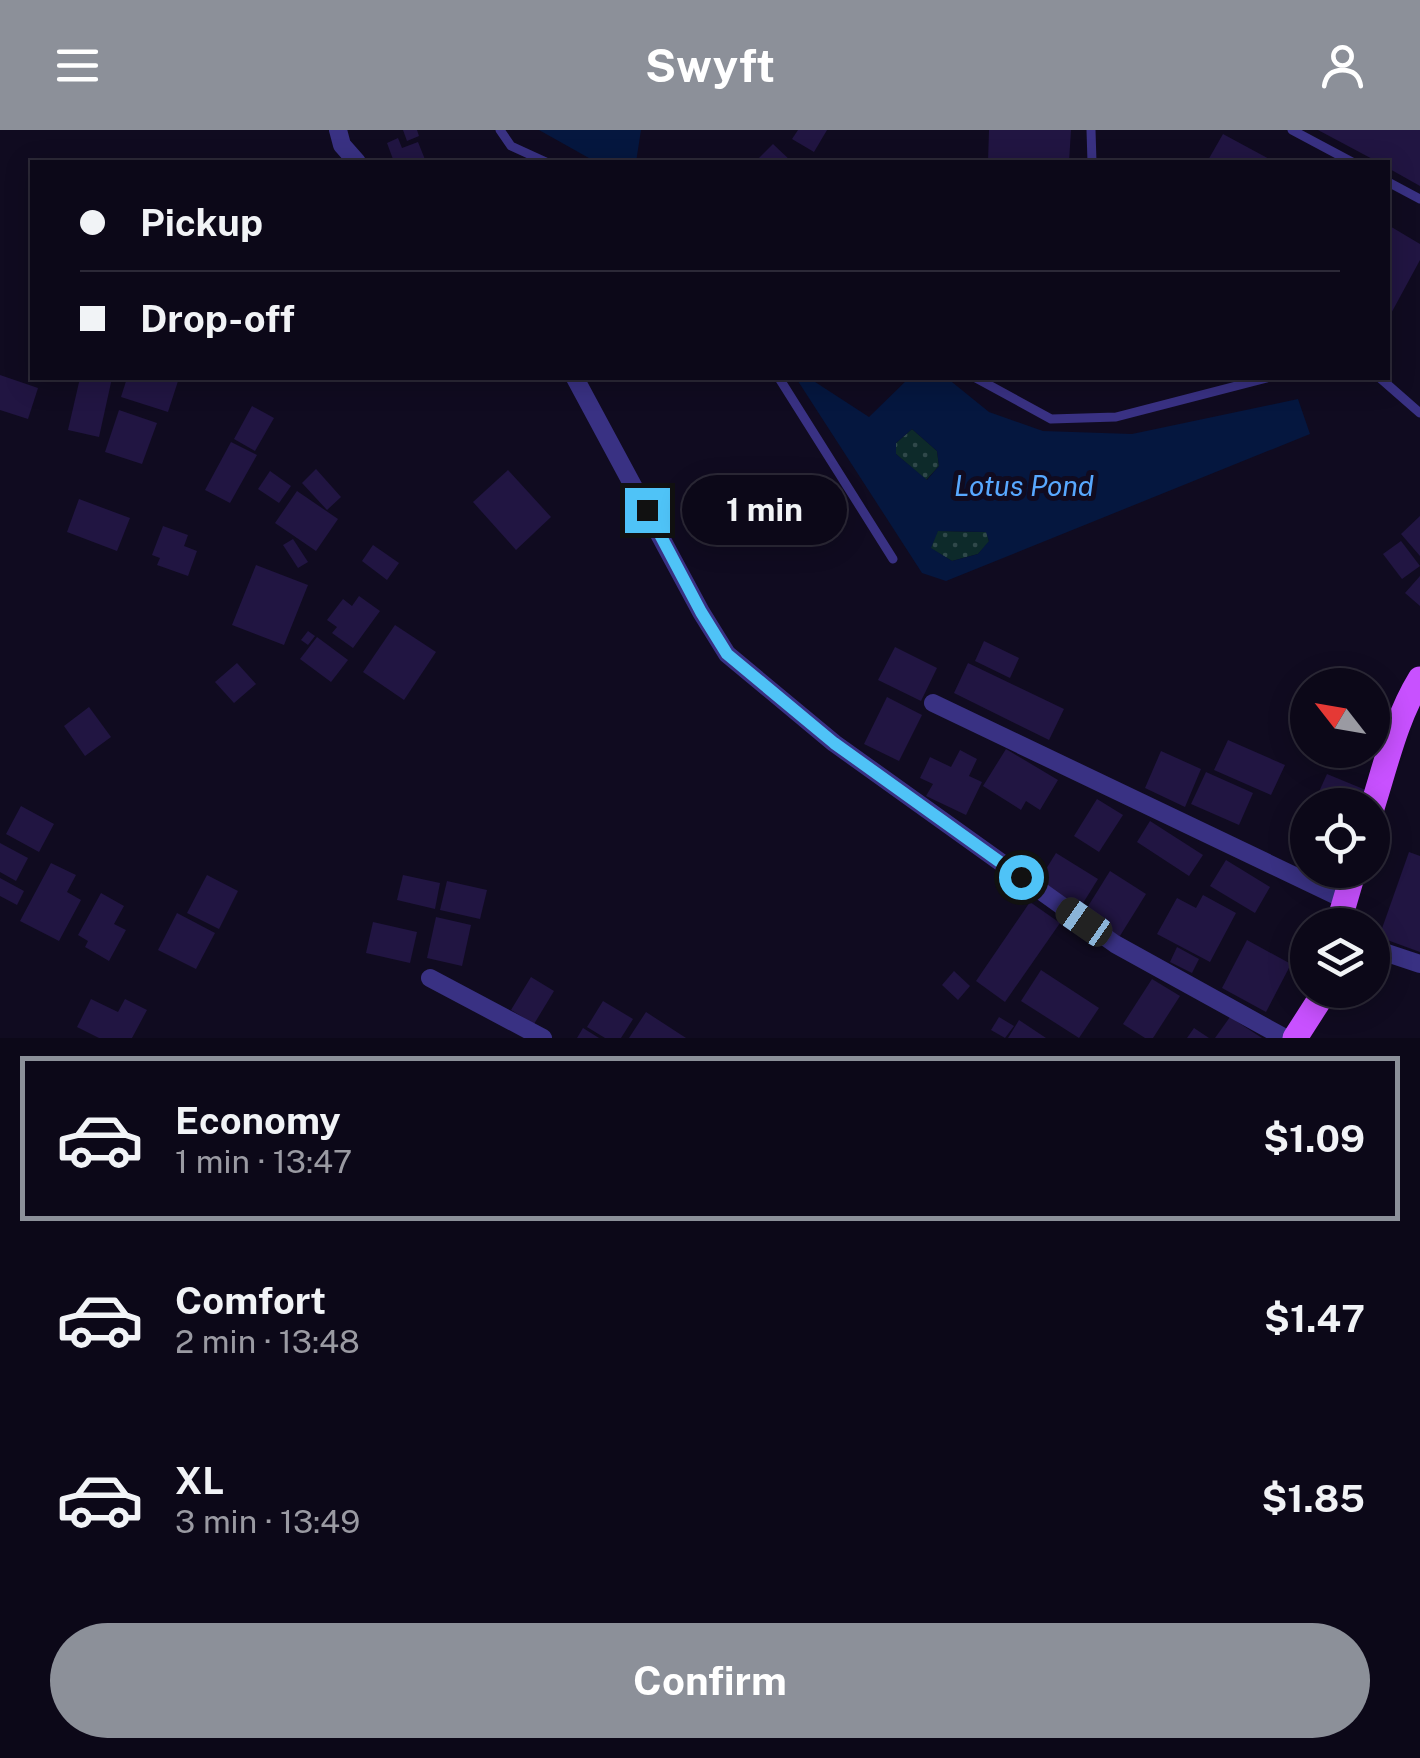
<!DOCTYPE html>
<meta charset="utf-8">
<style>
:root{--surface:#0c0818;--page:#1a1625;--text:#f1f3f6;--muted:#9a9aa2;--line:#2c2937;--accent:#8c9099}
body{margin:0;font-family:"Public Sans",sans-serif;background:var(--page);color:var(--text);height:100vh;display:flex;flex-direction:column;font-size:38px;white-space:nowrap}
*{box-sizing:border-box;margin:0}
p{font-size:32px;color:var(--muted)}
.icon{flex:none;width:55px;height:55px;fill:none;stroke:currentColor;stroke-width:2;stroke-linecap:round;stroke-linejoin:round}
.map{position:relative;height:908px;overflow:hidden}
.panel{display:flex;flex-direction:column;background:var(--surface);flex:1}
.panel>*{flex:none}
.top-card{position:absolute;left:30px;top:30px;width:1360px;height:220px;border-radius:0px;box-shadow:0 5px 25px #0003,0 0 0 2px var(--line);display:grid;align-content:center;height:220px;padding:0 50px;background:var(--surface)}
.needle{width:65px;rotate:301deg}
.controls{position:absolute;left:1290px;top:538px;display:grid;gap:20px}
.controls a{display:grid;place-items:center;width:100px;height:100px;border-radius:50%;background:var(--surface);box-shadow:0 5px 25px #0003,0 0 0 2px var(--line);font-size:50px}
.end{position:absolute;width:45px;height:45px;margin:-22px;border:12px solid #4fc3f7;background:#111;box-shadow:0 0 0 5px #111}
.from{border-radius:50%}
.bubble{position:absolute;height:70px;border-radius:35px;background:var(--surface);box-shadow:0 5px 25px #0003,0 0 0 2px var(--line);font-size:32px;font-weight:700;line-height:70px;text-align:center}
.car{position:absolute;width:30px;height:60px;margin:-30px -15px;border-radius:12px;box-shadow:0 0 8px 2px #0007;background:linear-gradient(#222 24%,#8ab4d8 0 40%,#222 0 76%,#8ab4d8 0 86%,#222 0)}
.top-card b{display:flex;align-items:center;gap:35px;height:95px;font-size:38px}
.top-card b+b{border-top:2px solid var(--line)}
.top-card i{width:25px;height:25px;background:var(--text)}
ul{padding:18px 0 0;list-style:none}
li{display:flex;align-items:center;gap:30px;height:165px;margin:0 20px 15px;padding:0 30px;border:5px solid transparent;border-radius:0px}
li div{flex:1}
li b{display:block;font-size:38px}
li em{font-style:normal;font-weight:700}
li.selected{border-color:var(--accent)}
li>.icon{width:90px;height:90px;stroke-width:1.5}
.primary-button{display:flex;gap:20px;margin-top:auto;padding:20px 50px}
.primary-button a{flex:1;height:115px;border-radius:60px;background:var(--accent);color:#fff;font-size:40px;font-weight:700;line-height:115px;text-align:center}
header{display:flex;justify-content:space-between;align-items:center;height:130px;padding:0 50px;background:var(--accent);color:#fff;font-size:45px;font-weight:700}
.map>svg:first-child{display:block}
.grass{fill:url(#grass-dots)}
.water{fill:#05173f;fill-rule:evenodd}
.building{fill:#211542}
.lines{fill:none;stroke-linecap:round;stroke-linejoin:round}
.lane{stroke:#393183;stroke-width:9}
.street{stroke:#393183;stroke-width:18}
.primary{stroke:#c851ff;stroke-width:25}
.route{stroke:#4fc3f7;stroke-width:12}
.labels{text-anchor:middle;stroke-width:10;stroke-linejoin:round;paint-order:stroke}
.water-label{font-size:28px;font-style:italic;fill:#58a8ff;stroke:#100b20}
</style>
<header><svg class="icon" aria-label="menu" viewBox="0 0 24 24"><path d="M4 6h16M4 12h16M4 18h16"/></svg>Swyft<svg class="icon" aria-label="person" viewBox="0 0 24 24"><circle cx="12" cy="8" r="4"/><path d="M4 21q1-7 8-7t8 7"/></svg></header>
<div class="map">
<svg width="1420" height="908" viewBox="0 0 1420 908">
<defs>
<pattern id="grass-dots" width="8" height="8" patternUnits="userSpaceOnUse" patternTransform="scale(2.5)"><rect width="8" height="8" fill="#0d2a2a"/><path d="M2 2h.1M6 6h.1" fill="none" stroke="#2f484a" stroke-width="1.8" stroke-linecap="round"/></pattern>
</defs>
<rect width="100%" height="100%" fill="#100b20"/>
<g class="grass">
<polygon points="912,299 937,321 939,336 926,350 896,324 896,313"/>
<polygon points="937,401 987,402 989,412 978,424 952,431 930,418"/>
</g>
<g class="water">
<polygon points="539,0 641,0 636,32 596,32"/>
<path d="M796,248H809L869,287L909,248H947L989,282L1043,301L1132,304L1298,269L1310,304L946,451L922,443ZM912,299L937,321L939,336L927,350L896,324V313ZM938,401L986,402L989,411L978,424L952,431L931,418Z"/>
</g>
<g class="building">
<polygon points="403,0 417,0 419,6 407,11"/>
<polygon points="798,0 827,0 814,22 792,9"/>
<polygon points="989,0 1071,0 1069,32 988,32"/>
<polygon points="1318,0 1420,0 1420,56 1388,38 1388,32 1378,32"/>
<polygon points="1223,4 1275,32 1207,32"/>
<polygon points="398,8 402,18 418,12 426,32 394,32 387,13"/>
<polygon points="773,14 792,32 755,32"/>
<polygon points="1388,95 1420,114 1420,130 1388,189"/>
<polygon points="0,245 38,258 28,289 0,280"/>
<polygon points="80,248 112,248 99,307 68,300"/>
<polygon points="127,248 179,248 168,282 121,267"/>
<polygon points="252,276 274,288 255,321 234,309"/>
<polygon points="119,280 157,293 142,334 105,322"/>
<polygon points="231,312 257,325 230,373 205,360"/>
<polygon points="316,339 341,367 327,380 302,353"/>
<polygon points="508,340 551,387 516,420 473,372"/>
<polygon points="270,341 291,356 279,373 258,359"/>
<polygon points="297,361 338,389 316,421 275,393"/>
<polygon points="79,369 130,388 117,421 67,402"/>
<polygon points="1420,386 1420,426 1401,404"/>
<polygon points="163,396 188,405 184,416 197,421 188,446 157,435 160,428 152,425"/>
<polygon points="293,409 308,432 298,438 283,415"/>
<polygon points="1401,411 1420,436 1402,449 1383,424"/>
<polygon points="373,415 399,433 387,450 362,431"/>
<polygon points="256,435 308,455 284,515 232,495"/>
<polygon points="1420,446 1420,476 1405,463"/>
<polygon points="359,466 380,481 353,518 332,503 337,497 327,490 343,469 352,476"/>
<polygon points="395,495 436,522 404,570 363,542"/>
<polygon points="308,501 315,506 308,515 301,510"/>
<polygon points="317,507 348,530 331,552 300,529"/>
<polygon points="984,511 1019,528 1010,548 975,531"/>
<polygon points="895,517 937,538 921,571 878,550"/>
<polygon points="237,533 256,554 234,573 215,552"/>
<polygon points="968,533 1064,579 1049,610 954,563"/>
<polygon points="887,567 922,585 899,631 864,614"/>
<polygon points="89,577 111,607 85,626 64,596"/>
<polygon points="1228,610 1285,635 1271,665 1214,640"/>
<polygon points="1006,619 1058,650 1040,680 1026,671 1021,680 983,656"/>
<polygon points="960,620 977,629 969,646 982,652 966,685 926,666 933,654 920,648 930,627 951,637"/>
<polygon points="1161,621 1201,639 1185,677 1145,658"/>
<polygon points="1206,642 1253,663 1239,695 1191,674"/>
<polygon points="1327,644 1373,663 1368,675 1313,675"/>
<polygon points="1097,669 1123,685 1099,722 1074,706"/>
<polygon points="21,676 54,694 39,722 6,704"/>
<polygon points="1150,691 1203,725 1189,746 1137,712"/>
<polygon points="1308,692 1308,735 1292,728"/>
<polygon points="0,713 28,728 16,751 0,742"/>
<polygon points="1409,722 1420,726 1420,822 1379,807"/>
<polygon points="1056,723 1098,749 1080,778 1038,752"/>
<polygon points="1226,730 1270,757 1255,783 1210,756"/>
<polygon points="51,733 76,745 67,762 81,770 59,811 20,791"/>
<polygon points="1110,741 1146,764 1118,809 1082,786"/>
<polygon points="207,745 238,761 219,799 187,783"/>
<polygon points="403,745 440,753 435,779 397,770"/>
<polygon points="0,748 24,761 17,775 0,766"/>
<polygon points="447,751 487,760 480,789 440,780"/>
<polygon points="101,763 124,776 114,794 126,800 109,831 85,817 88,811 78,805"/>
<polygon points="1203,765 1236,783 1210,832 1157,804 1177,768 1196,778"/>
<polygon points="1030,772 1060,793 1005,872 976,851"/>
<polygon points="177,783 215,803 196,839 158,820"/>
<polygon points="436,787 471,795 462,836 427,828"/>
<polygon points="373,792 417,802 410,833 366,823"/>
<polygon points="1247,810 1291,834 1266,882 1222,858"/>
<polygon points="1177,817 1199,829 1192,843 1170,832"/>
<polygon points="1041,840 1099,878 1079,908 1021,871"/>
<polygon points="954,841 970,856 958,870 942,855"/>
<polygon points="531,847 554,861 534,894 511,880"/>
<polygon points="1152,849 1180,866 1153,908 1145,908 1123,894"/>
<polygon points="91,869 118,882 125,869 147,880 132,908 99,908 77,897"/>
<polygon points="603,871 633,889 621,908 605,908 587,897"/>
<polygon points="646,882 686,908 629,908"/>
<polygon points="999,887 1014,896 1005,908 991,900"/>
<polygon points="1230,887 1262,908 1215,908"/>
<polygon points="1019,890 1046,908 1008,908"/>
<polygon points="583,898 599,908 577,908"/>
<polygon points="1194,898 1209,908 1187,908"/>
</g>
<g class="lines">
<g class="lane">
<polyline points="500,0 511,16 546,32"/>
<polyline points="1091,0 1092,32"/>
<polyline points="1292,0 1352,32"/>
<polyline points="1388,52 1420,69"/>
<polyline points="779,248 893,429"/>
<polyline points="976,248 1051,289 1116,287 1267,248"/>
<polyline points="1380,248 1420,283"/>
</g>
<g class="street">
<polyline points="338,0 342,15 357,32"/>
<polyline points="575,248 701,482 727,524 834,613 1115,814 1285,908"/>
<polyline points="933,573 1345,770"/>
<polyline points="1372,818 1420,834"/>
<polyline points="430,848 543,908"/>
</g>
<g class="primary">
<path d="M1372,678C1386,634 1396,588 1420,549"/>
<polyline points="1338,795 1354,740"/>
<polyline points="1295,908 1320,869 1322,860"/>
</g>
</g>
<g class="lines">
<polyline class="route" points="647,380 701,482 727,524 834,613 1021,747"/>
</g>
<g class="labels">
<g class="water-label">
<text x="1024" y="366">Lotus Pond</text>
</g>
</g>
</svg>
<div class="controls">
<a><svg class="needle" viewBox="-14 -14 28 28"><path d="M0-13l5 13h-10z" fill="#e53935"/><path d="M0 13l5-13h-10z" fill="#9a9aa2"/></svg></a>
<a><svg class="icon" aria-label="locate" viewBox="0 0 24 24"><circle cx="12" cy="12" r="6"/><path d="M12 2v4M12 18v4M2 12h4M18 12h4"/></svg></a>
<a><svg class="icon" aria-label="layers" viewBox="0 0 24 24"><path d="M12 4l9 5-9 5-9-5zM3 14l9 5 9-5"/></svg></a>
</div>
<i class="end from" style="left:1021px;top:747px"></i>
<i class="end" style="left:647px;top:380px"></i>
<div class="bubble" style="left:682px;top:345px;width:165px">1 min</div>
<i class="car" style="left:1084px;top:792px;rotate:305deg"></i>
<div class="top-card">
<b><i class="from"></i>Pickup</b>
<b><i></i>Drop-off</b>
</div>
</div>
<section class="panel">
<ul>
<li class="selected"><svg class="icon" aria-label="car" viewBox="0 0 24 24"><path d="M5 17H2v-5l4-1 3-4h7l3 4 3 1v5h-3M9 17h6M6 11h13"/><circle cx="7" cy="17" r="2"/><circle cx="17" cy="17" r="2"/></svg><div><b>Economy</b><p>1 min · 13:47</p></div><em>$1.09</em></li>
<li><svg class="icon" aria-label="car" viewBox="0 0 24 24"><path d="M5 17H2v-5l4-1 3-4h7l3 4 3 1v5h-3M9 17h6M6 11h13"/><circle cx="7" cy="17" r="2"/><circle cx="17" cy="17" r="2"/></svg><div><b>Comfort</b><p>2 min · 13:48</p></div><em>$1.47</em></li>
<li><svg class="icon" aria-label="car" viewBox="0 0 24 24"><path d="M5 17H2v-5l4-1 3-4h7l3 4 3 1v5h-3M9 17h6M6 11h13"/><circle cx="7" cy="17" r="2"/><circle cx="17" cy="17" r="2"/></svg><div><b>XL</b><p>3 min · 13:49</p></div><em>$1.85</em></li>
</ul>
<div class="primary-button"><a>Confirm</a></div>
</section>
